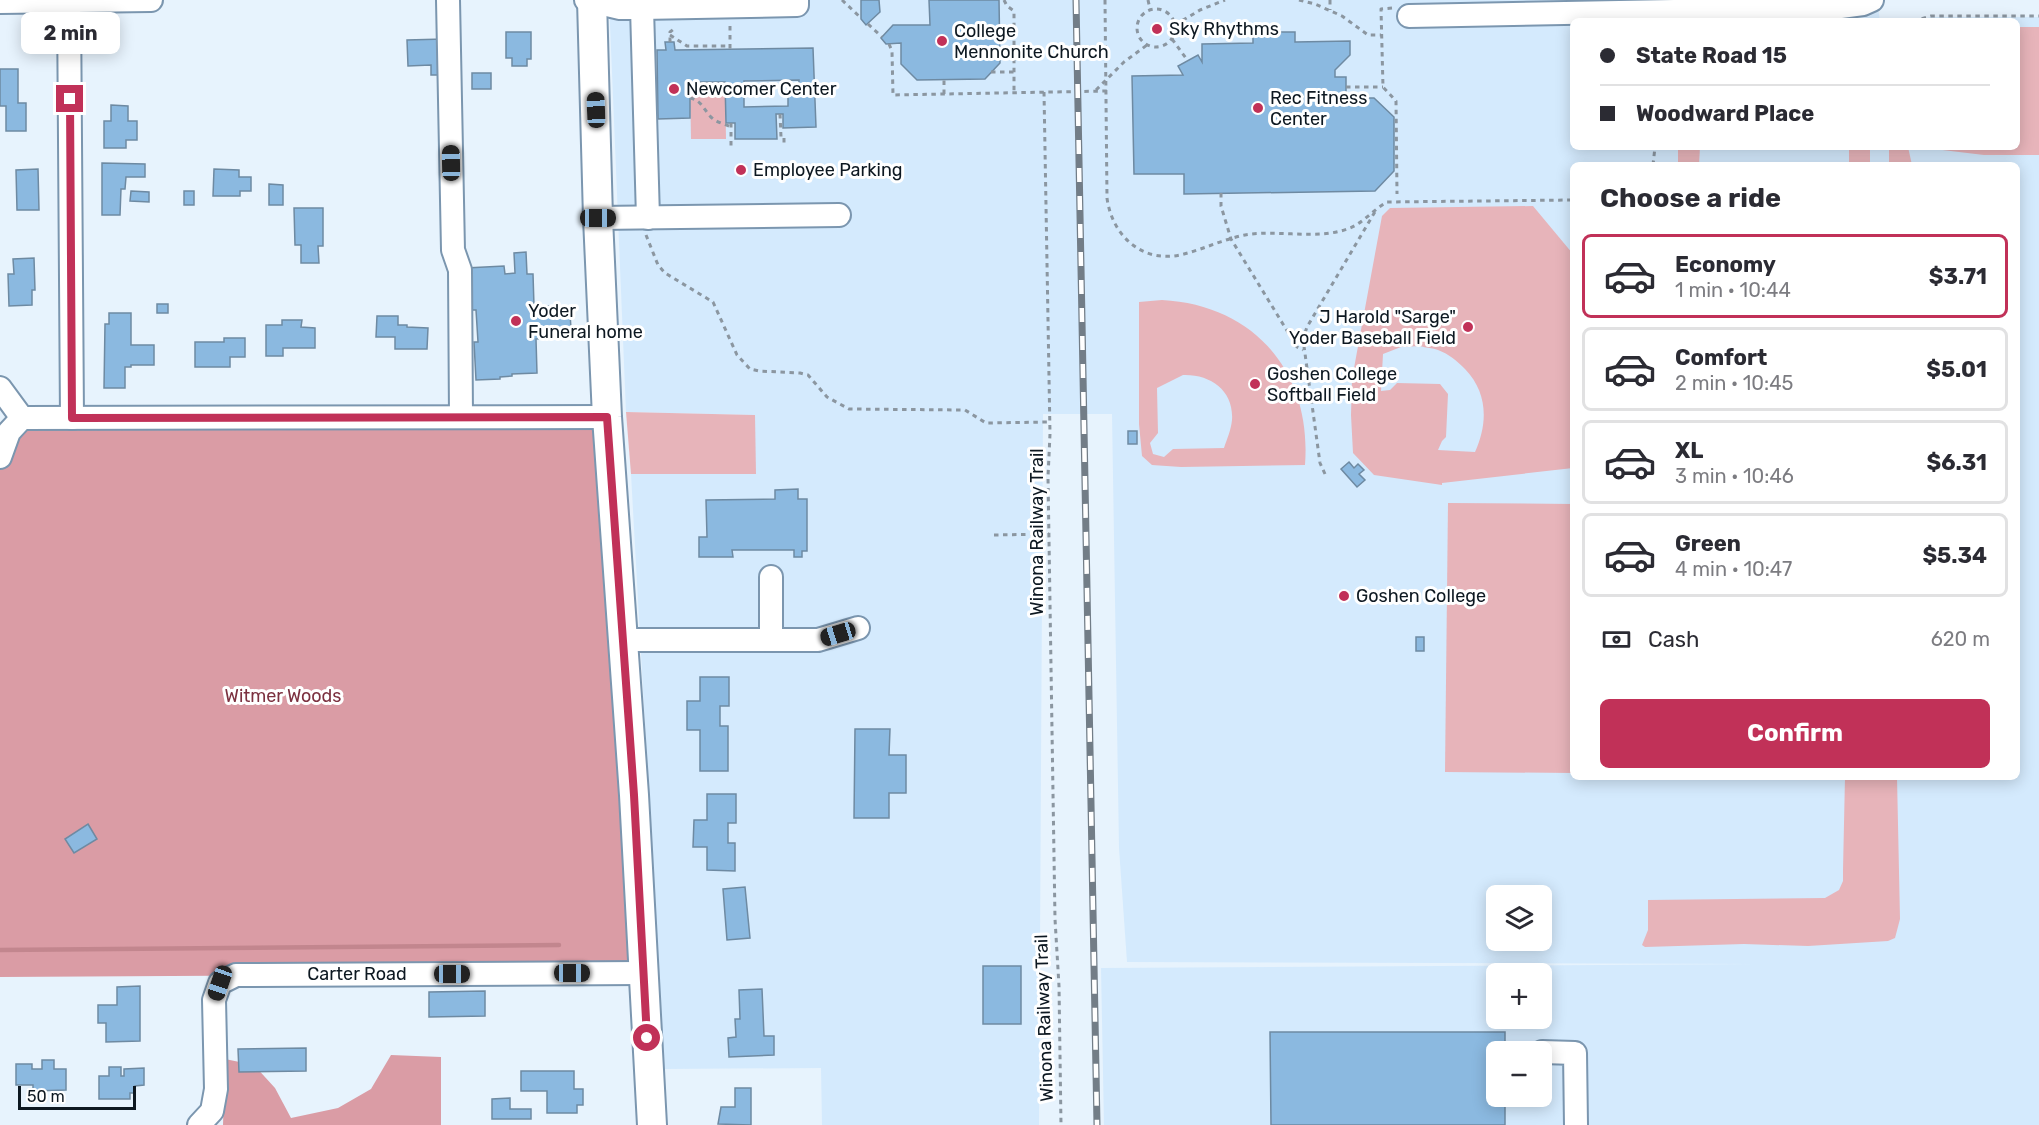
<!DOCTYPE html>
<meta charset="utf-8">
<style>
:root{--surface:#fff;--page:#f7f7f7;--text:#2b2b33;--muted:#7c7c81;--line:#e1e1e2;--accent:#c13158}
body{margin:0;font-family:Rubik,sans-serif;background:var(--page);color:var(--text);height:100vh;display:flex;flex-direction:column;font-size:22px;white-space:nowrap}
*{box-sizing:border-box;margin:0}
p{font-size:20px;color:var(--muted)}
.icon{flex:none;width:33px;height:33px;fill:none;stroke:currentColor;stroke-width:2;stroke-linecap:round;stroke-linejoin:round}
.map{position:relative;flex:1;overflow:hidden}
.side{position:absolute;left:1570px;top:162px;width:450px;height:618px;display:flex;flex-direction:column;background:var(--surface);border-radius:9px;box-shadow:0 3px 15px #0003}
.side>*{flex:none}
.hud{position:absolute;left:1570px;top:18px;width:450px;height:132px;border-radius:9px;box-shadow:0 3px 15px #0003;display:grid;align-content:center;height:132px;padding:0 30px;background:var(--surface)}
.tools{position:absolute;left:1486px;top:885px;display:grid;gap:12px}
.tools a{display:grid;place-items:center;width:66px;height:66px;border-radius:9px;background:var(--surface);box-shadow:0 3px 15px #0003;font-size:30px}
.scale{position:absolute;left:18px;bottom:15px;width:118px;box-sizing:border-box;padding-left:6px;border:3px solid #0d1821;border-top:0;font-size:16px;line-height:21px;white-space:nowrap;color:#0d1821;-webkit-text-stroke:4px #fff;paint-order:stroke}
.end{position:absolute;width:27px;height:27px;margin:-14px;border:8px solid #c13158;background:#fff;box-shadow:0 0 0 3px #fff}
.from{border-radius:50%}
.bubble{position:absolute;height:42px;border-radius:9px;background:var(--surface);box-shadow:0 3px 15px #0003;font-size:20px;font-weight:700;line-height:42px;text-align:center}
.car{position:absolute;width:18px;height:36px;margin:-18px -9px;border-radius:8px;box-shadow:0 0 4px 2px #0007;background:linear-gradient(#222 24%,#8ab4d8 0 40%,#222 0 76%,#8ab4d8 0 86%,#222 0)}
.hud b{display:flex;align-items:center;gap:21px;height:57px;font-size:22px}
.hud b+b{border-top:2px solid var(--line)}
.hud i{width:15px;height:15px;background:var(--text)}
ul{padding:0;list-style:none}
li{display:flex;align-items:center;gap:18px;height:84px;margin:0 12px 9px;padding:0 18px;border:3px solid var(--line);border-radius:9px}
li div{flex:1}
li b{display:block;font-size:22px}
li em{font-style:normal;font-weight:700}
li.active{border-color:var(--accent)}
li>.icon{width:54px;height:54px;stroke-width:1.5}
h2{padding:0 30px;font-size:27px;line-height:72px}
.pay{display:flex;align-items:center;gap:15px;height:66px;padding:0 30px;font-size:22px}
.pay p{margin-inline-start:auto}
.cta{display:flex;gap:12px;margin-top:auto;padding:12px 30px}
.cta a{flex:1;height:69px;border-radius:9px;background:var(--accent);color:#fff;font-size:24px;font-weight:700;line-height:69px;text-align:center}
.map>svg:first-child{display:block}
.built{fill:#d4eafd;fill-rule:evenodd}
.green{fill:#e7b4ba;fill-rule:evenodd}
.forest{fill:#da9ca5}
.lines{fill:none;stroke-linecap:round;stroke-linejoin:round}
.stream{stroke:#c2868e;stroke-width:4.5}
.building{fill:#8bb9e0;stroke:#6e8aa2;stroke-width:1.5;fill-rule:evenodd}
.minor-casing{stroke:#7b96af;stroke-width:26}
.major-casing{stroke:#7b96af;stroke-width:32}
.path{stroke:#8b96a0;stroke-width:3;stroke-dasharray:4.5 4.5;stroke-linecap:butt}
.minor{stroke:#fff;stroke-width:22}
.major{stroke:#fff;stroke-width:28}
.rail-casing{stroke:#727d87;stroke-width:7}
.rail{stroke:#fff;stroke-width:4.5;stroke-dasharray:14;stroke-linecap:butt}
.route{stroke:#c13158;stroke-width:8}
.poi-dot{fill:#c13158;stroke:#fff;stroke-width:2}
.labels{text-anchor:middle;stroke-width:6;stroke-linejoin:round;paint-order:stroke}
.poi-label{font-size:18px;fill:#0d1821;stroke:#fff;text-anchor:start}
.street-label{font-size:18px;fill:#0d1821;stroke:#fff}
.park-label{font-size:18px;fill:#7c3140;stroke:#fff}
</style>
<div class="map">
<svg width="2039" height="1125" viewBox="0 0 2039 1125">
<rect width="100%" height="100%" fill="#e7f3fd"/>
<path class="built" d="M609,0H1877L1880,21H1574V147H2018V21H1914L1931,17H2039V1125H1104L1101,968L1757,964L1127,962L1119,848L1112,414H1043L1039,1125H822L821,1068L664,1069L631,474H755V415L626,412ZM1574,165H2018V777H1574ZM1497,896H1542V940H1497ZM1497,974H1542V1018H1497ZM1497,1052H1542V1096H1497Z"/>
<g class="green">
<polygon points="2018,27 2039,27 2039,155 1984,155 1934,149 1932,147 2018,147"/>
<polygon points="690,82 725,82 726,139 691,139"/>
<polygon points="1678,147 1700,147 1699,165 1678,165"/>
<rect x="1849" y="147" width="21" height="18"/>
<polygon points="1889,147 1908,147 1912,165 1889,165"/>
<path d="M1533,206L1573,254V468L1442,483V485L1374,475L1353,453L1351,415L1352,379L1382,216L1390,208ZM1420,346C1426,348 1433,348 1438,350C1449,354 1457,361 1465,369C1488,393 1488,423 1475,452L1438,450L1442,441L1446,437L1448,394L1440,384L1397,383L1390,390L1381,391L1383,354L1401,347Z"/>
<path d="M1162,300C1255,305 1312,373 1305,465L1181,467L1152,465L1142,456L1139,424V302ZM1183,375C1211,374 1234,391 1232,420C1231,430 1227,439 1224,448L1173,449L1164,457L1153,454L1150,443L1158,433L1157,388Z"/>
<polygon points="626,412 755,415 756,474 631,474"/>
<polygon points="1448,503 1573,504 1573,773 1445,772"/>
<polygon points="1845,777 1897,777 1900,919 1895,938 1888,941 1808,946 1744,944 1645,947 1642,945 1648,930 1648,900 1825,898 1839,890 1843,881 1843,870"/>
</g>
<g class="forest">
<polygon points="607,417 643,973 0,977 0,457 22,418"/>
<polygon points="391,1055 441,1057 441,1125 223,1125 225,1059 254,1065 275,1088 291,1118 338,1108 371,1089"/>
</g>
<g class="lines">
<polyline class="stream" points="0,950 559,945"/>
</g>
<g class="building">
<polygon points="861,0 879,0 880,12 866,25 861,19"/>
<polygon points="929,0 999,0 1000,63 985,79 917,80 901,64 901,43 886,44 881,38 893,25 930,25"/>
<polygon points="506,32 531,32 531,59 527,59 527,66 512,66 512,58 506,58"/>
<polygon points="1253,32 1295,32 1295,42 1350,41 1350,55 1335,70 1335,77 1346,77 1346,98 1374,98 1394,117 1394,171 1375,191 1184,194 1184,174 1134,174 1132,76 1183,75 1178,66 1198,55 1202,62 1202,44 1253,43"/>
<polygon points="444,39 445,75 431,75 431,65 408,66 407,40"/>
<path d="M665,42H674L675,50L813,48L816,127L783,128V114H776L777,139H735V123H726L725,82H690V118L658,119L657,50H666ZM799,80V86H788V106L744,107V81Z"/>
<polygon points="0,69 18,69 18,103 26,103 26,131 6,131 6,106 0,106"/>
<rect x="472" y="73" width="19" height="16"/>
<polygon points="111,105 128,106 128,121 137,121 137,140 126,140 126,148 104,148 104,121 111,121"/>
<polygon points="102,163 145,164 145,177 126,177 125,189 121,189 120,215 102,215"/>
<polygon points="38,169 39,210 17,210 16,170"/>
<polygon points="214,169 239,170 239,177 251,177 251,191 240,191 240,196 213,196"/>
<polygon points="269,184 283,185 283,205 269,205"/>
<polygon points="131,191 149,192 149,202 130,201"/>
<rect x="184" y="191" width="10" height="14"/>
<polygon points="294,208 323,208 323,246 318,246 319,263 301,263 301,245 295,245"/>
<polygon points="526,252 527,274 533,274 534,306 551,306 551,314 570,313 571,329 552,330 552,338 536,339 537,373 512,374 512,376 500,377 500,379 476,380 474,342 478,342 476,310 467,310 466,268 504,266 505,274 515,273 514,253"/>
<polygon points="34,258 35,290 32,290 32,305 9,306 8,274 14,274 13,259"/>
<rect x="157" y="304" width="11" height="9"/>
<polygon points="109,313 131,313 131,345 154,345 154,365 131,365 131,367 125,367 125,388 104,388 105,324 109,324"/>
<polygon points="377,316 398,316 398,325 407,325 407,327 428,328 427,349 395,349 395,337 376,337"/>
<polygon points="282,320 302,320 301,327 315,328 315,348 283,348 283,356 266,356 266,325 282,325"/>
<polygon points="224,338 245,338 245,357 230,357 230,367 195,367 195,342 224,342"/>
<rect x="1128" y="431" width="9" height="13"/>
<polygon points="1349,462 1354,468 1358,464 1364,470 1359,474 1365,480 1357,487 1341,469"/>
<polygon points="798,489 798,499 807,499 807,551 802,551 802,557 794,557 794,550 732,550 733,557 699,557 699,537 707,537 706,500 775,499 775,490"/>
<rect x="1416" y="637" width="8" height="14"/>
<polygon points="700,677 729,677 729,706 720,706 720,726 728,726 728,771 700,771 700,730 687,730 687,701 700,701"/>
<polygon points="855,729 890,729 889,755 906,755 906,793 889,793 889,818 854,818"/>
<polygon points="707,794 736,794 736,823 728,823 728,843 735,843 735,871 707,870 707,847 693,847 694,820 707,820"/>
<polygon points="88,824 97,839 74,853 65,839"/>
<polygon points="745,887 750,938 727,940 723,889"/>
<rect x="983" y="966" width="38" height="58"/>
<polygon points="140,986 140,1041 106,1042 106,1023 98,1023 98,1005 117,1005 117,987"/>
<polygon points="762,989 764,1036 774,1036 774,1055 729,1057 728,1038 736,1037 735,1019 740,1019 739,990"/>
<polygon points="485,991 485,1016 429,1017 429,992"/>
<polygon points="1270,1032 1505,1032 1505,1052 1497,1052 1497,1096 1505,1096 1505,1125 1271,1125"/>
<polygon points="306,1048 306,1071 239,1072 238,1049"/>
<polygon points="42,1060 54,1060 54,1069 66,1069 66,1090 33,1091 33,1085 16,1085 16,1064 32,1064 32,1069 42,1069"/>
<polygon points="109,1067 121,1067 121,1076 124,1076 124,1069 144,1068 144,1085 135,1086 135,1093 130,1093 130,1099 99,1099 99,1076 109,1076"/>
<polygon points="521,1071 574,1071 574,1089 583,1089 583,1105 577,1105 577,1113 547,1113 547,1091 521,1091"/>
<polygon points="735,1088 751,1088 751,1125 718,1124 721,1107 735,1107"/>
<polygon points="510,1098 510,1109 531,1109 531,1119 492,1119 492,1099"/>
</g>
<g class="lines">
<defs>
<g id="minor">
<polyline points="448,0 453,250 460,270 461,417"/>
<polyline points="586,0 620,8 642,8 797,5 797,0"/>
<polyline points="69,1 72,418"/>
<polyline points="0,2 151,0"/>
<polyline points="642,8 648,218"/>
<polyline points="1409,16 1833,8 1863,4 1872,0"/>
<polyline points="598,218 839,215"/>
<polyline points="0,388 22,418 607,417"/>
<polyline points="0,457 9,432 22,418"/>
<polyline points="623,640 818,640 858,628"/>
<polyline points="771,640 771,577"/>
<polyline points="1542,1052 1575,1053 1576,1125"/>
<polyline points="199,1125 212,1111 216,1089 214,1000 220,983 236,975 643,973"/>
</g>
<polyline id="major" points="592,0 598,218 607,417 634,795 652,1125"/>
</defs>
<use href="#minor" class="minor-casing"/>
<use href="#major" class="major-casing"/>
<g class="path">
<polyline points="842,0 861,18"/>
<polyline points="1004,0 1007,6 1014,11 1014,93"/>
<path d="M1105,0L1107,198C1112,236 1143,265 1184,254C1204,249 1224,239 1245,235C1279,229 1317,241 1350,228C1363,223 1374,209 1387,202L1574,200"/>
<polyline points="1148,0 1150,9"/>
<polyline points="1299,0 1315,4 1342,16 1368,35 1381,35"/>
<polyline points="1330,0 1330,10"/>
<polyline points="1392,8 1381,9 1383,87 1396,101 1397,194"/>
<circle cx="1156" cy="28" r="19"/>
<polyline points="1913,21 1931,16 2039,16"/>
<polyline points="868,24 882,37"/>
<polyline points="1175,25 1200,10 1225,0"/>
<polyline points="730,26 730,50"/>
<polyline points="670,35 687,46 730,46"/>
<polyline points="1172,39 1188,61"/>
<polyline points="670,42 670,32 675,28"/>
<polyline points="889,44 892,51 893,95 1107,91"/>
<polyline points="991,72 1014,72"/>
<polyline points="1346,87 1383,87"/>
<polyline points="1096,90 1124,62 1147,45"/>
<polyline points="1044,92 1050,434 1048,477 1055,919 1059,986 1061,1125"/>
<polyline points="944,94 944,79"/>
<path d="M690,98C702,100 704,111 712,118C718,123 725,124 731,127"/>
<polyline points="780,114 781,137 784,137 784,147"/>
<polyline points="731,123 731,148"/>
<polyline points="1653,165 1655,147"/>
<polyline points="1221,193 1221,206 1231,239 1297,347 1303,350"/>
<polyline points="646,235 658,265 665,273 713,302 737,355 750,369 759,371 800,373 808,375 827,397 849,409 965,410 986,423 1050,422"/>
<polyline points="1325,474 1320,463 1303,339 1307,327 1376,210"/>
<polyline points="994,535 1049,534"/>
</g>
<use href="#minor" class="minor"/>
<use href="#major" class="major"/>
<defs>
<polyline id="rail" points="1076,0 1097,1125"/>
</defs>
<use href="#rail" class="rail-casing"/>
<use href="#rail" class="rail"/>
</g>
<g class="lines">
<polyline class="route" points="70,99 72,418 607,417 634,795 647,1038"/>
</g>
<g class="poi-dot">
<circle cx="1157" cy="29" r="6"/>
<circle cx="942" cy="41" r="6"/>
<circle cx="674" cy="89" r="6"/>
<circle cx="1258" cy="108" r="6"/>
<circle cx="741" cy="170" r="6"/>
<circle cx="516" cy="321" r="6"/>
<circle cx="1468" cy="327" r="6"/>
<circle cx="1255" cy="384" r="6"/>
<circle cx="1344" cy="596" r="6"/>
</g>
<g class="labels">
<g class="poi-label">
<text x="1169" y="35">Sky Rhythms</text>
<text x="954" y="37">College<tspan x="954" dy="21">Mennonite Church</tspan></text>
<text x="686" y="95">Newcomer Center</text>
<text x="1270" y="104">Rec Fitness<tspan x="1270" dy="21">Center</tspan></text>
<text x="753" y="176">Employee Parking</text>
<text x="528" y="317">Yoder<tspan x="528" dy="21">Funeral home</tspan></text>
<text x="1456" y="323" text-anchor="end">J Harold "Sarge"<tspan x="1456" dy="21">Yoder Baseball Field</tspan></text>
<text x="1267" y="380">Goshen College<tspan x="1267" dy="21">Softball Field</tspan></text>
<text x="1356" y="602">Goshen College</text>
</g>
<g class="street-label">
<text transform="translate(1037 532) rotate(-90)" y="6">Winona Railway Trail</text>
<text x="357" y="980">Carter Road</text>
<text transform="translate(1044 1018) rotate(-92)" y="6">Winona Railway Trail</text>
</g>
<g class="park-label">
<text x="283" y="702">Witmer Woods</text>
</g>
</g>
</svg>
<div class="tools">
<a><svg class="icon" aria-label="layers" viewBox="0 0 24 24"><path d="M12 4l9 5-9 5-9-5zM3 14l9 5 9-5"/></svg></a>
<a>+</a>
<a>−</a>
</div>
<div class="scale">50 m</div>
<i class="end from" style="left:647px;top:1038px"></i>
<i class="end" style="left:70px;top:99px"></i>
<div class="bubble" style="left:21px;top:12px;width:99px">2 min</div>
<i class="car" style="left:596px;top:110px;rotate:358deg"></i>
<i class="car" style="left:451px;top:163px;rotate:359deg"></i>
<i class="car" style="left:598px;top:218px;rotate:90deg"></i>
<i class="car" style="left:838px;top:634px;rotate:253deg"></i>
<i class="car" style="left:572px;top:973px;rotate:90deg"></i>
<i class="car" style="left:452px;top:974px;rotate:90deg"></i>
<i class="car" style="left:220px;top:983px;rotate:199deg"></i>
<div class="hud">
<b><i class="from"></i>State Road 15</b>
<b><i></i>Woodward Place</b>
</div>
<section class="side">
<h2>Choose a ride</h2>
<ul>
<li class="active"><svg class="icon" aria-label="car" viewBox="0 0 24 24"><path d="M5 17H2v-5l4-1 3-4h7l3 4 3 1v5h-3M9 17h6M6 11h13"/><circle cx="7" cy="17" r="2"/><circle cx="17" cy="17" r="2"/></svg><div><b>Economy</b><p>1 min · 10:44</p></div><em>$3.71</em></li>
<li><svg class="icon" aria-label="car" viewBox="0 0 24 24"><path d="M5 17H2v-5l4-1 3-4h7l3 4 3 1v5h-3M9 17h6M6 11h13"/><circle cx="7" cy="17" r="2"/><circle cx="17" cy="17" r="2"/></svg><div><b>Comfort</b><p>2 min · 10:45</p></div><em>$5.01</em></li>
<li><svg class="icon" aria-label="car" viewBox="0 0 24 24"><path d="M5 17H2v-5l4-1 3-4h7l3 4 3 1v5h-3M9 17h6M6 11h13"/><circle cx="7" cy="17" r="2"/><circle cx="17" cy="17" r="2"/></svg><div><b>XL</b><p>3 min · 10:46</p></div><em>$6.31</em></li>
<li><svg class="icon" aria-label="car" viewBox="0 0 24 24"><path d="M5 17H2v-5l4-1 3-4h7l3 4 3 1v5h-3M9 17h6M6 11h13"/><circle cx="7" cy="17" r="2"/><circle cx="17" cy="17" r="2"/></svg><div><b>Green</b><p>4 min · 10:47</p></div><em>$5.34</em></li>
</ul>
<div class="pay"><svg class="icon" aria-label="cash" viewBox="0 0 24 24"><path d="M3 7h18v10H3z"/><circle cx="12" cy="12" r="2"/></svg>Cash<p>620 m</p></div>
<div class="cta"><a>Confirm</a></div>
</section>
</div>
